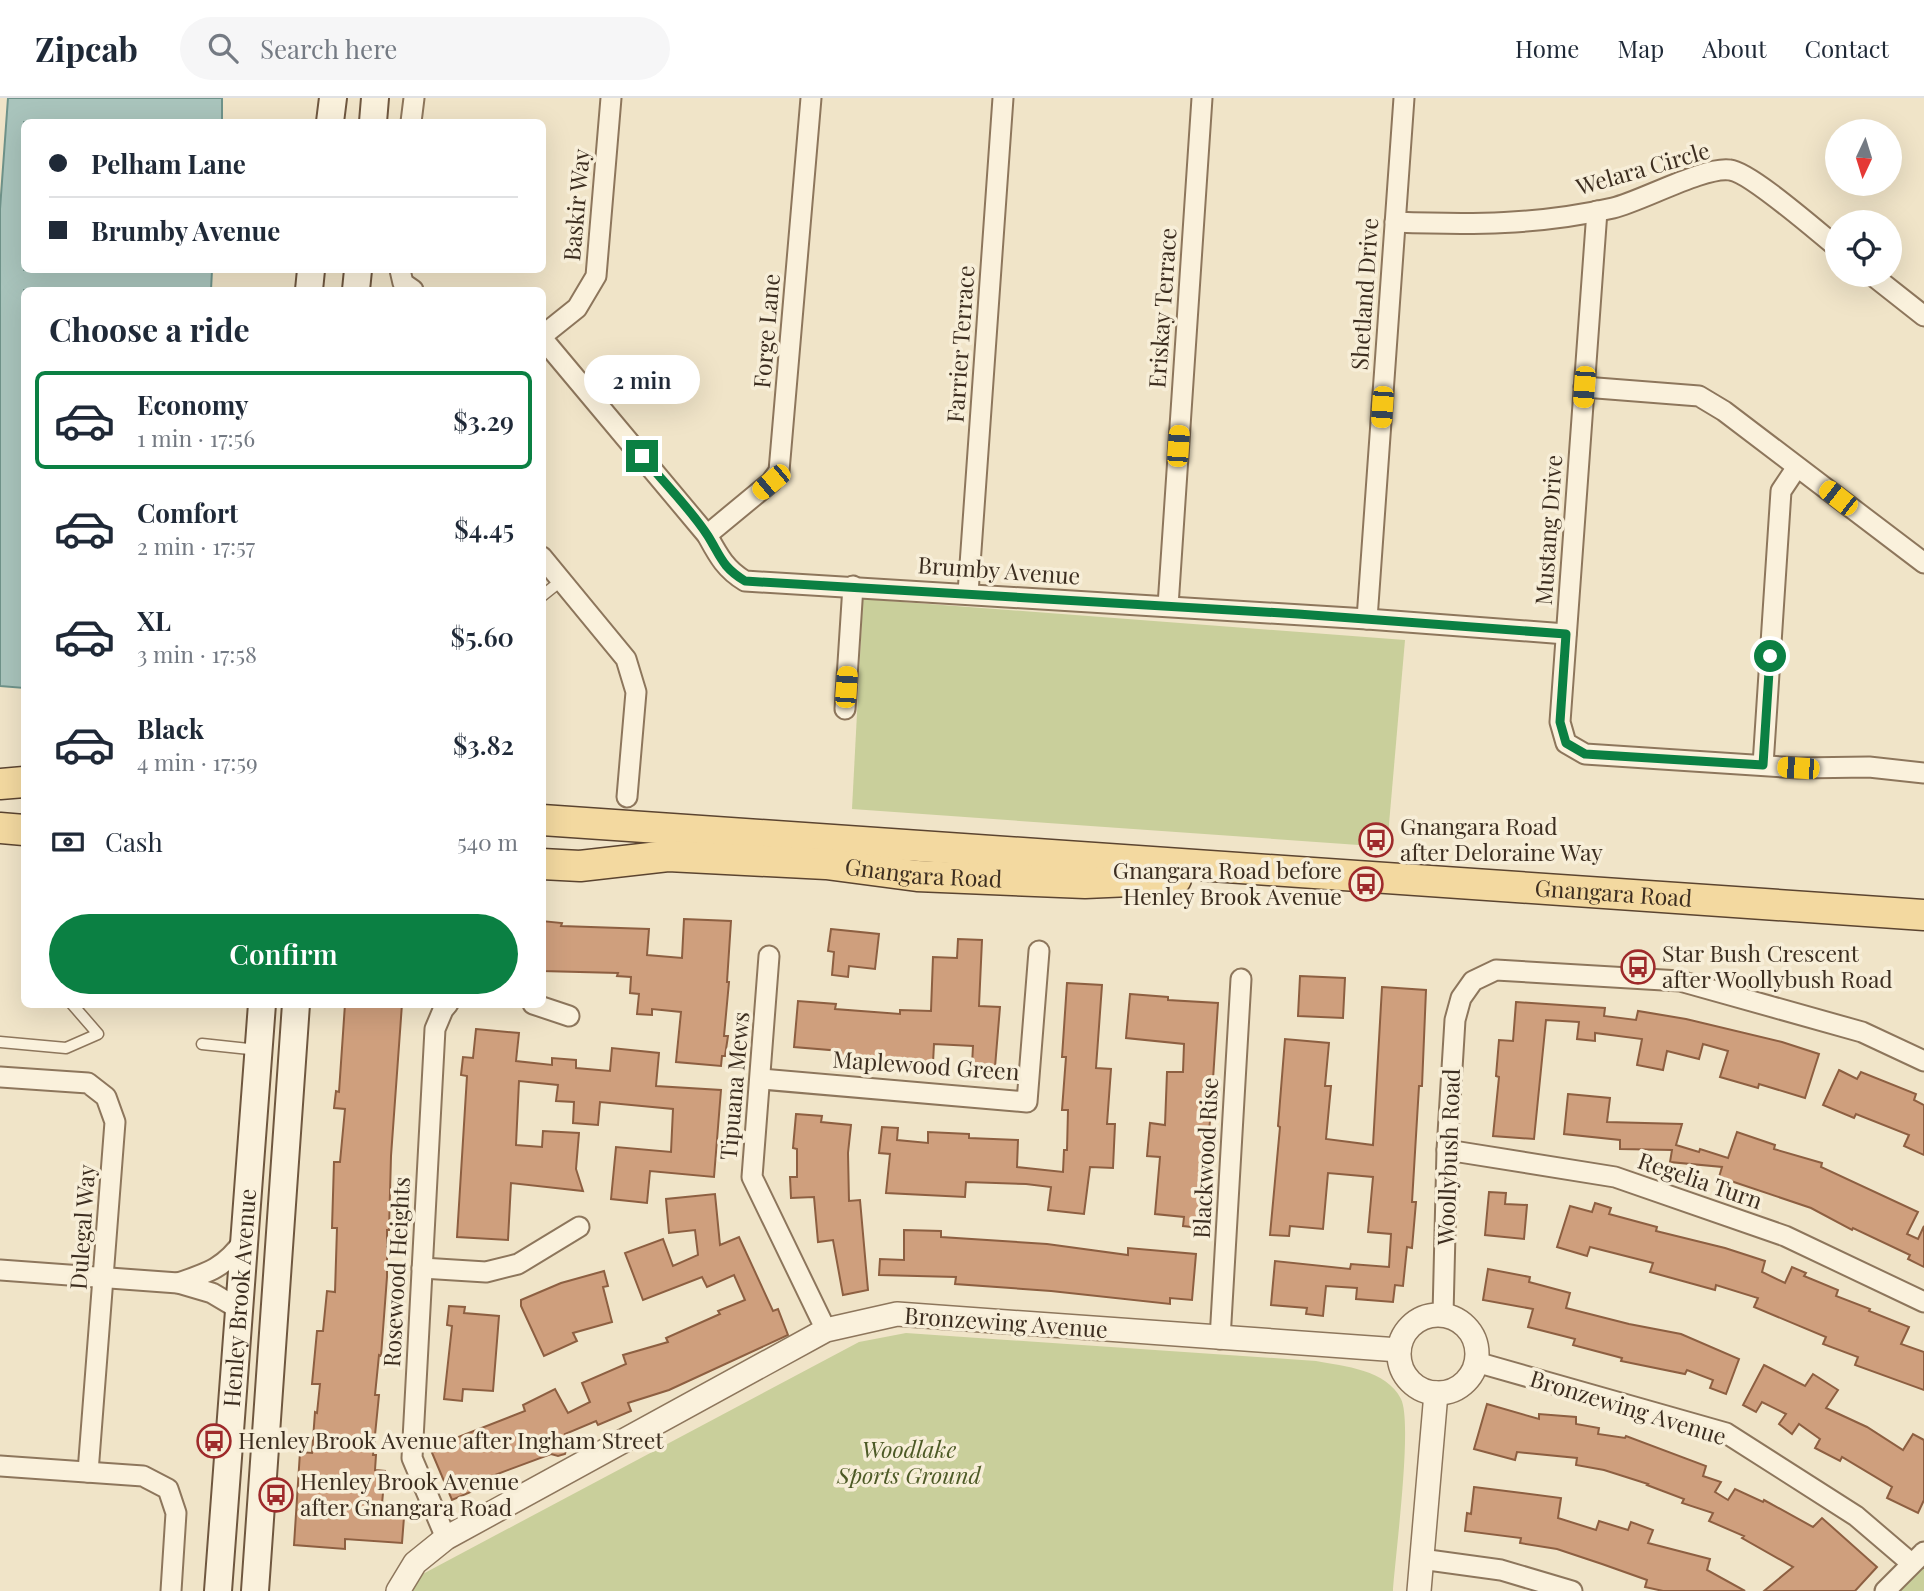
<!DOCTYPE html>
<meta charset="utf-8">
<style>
:root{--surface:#fff;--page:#f6f6f7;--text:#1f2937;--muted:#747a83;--line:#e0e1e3;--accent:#0b8043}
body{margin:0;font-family:"Playfair Display",serif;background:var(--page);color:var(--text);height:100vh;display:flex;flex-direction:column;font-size:26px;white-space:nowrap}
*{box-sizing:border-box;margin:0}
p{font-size:23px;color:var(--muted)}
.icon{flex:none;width:38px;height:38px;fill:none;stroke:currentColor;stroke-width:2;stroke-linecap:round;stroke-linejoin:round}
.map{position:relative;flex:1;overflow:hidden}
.details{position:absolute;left:21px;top:189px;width:525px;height:721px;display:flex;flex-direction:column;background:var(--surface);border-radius:10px;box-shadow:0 7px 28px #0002}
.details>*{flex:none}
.hud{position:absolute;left:21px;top:21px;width:525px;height:154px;border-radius:10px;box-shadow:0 7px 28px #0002;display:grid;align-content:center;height:154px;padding:0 28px;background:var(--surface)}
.needle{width:46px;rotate:184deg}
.controls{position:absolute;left:1825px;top:21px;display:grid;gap:14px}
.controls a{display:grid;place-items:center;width:77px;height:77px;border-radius:50%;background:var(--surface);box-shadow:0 7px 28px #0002;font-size:35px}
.end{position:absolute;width:32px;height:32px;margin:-16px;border:9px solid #0b8043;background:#fff;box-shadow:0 0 0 4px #fff}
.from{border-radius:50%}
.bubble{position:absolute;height:49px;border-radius:24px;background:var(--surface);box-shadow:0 7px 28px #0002;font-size:23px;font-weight:600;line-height:49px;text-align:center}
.car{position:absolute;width:21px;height:42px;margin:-21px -10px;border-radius:9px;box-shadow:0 0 5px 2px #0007;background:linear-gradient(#f5c518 24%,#345 0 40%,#f5c518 0 76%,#345 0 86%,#f5c518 0)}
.hud b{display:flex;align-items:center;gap:24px;height:66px;font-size:26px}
.hud b+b{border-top:2px solid var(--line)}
.hud i{width:18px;height:18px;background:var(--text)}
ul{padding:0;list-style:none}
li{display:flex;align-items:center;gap:21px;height:98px;margin:0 14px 10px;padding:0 14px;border:4px solid transparent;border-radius:10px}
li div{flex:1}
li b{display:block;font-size:26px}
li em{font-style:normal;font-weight:600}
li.current{border-color:var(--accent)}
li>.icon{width:63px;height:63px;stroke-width:1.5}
h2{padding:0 28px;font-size:32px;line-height:84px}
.pay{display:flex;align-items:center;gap:18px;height:77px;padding:0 28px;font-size:26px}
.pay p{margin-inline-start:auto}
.cta{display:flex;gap:14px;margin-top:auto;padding:14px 28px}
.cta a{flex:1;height:80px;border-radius:42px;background:var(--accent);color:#fff;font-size:28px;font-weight:600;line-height:80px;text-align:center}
header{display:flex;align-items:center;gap:42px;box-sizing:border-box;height:98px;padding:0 35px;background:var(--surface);border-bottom:2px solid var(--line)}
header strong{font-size:33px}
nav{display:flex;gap:38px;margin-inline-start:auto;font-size:24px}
.search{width:490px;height:63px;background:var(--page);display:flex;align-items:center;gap:18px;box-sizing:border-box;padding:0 24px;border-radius:38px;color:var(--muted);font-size:26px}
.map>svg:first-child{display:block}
.green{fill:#c9cf9b}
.water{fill:#a9c4bc;stroke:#6f938a;stroke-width:2}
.building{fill:#cf9f7d;stroke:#8d5f41;stroke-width:2}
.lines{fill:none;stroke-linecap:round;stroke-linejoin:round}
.service-casing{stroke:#8d765c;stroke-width:13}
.minor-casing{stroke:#8d765c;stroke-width:23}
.tertiary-casing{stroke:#8d765c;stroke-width:26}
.secondary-casing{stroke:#6f573f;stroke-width:30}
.primary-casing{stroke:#5b4430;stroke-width:33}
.service{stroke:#faf1dc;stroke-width:10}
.minor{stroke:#faf1dc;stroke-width:19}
.tertiary{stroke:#faf1dc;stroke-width:23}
.secondary{stroke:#faf1dc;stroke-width:26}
.primary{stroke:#f3d9a0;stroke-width:30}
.route{stroke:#0b8043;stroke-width:9}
.labels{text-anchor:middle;stroke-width:7;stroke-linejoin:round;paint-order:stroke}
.street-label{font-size:23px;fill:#3d2e20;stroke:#f7eed8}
.poi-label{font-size:23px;fill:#3d2e20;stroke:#f7eed8;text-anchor:start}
.park-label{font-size:23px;font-style:italic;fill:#4d5a26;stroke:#f7eed8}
</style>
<header>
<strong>Zipcab</strong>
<div class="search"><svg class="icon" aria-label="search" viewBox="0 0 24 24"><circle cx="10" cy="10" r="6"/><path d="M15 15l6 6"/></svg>Search here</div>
<nav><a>Home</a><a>Map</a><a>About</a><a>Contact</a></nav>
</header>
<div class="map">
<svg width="1924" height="1493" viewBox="0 0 1924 1493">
<rect width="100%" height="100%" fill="#f0e4c8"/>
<g class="green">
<polygon points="863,501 1405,542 1387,749 852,711"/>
<path d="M906,1235L1316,1263C1344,1268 1387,1272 1401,1301C1413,1325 1395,1459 1393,1493H407L419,1478L859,1244Z"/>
<polygon points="1924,1461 1924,1493 1892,1493"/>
</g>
<polygon class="water" points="8,0 222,0 222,24 24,24 24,172 212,172 211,192 24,192 24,590 0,588 0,111"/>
<g class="building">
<polygon points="684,821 731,823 727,884 729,884 724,938 728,938 725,958 722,958 721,968 676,964 681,914 652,911 652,917 637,916 639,896 630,895 631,879 617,878 618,875 542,873 542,823 562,825 561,828 649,831 647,857 682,860"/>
<polygon points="831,831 879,836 875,871 849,868 848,879 832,877 834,854 828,853"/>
<polygon points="958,841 982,842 979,908 1000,909 995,969 972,967 973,948 934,946 933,965 841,960 841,953 794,949 798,903 836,906 835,911 900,916 900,912 931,913 933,859 957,860"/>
<polygon points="1300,878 1345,880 1343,920 1298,918"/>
<polygon points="1067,885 1102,887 1096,970 1111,971 1107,1026 1115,1026 1113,1070 1090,1069 1084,1116 1048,1112 1051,1089 1026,1086 966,1084 965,1099 886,1095 890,1056 879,1055 882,1029 898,1030 897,1042 928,1045 928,1034 969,1036 969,1040 1018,1042 1017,1069 1063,1074 1064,1052 1067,1052 1068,1012 1062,1012 1066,959 1062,959"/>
<polygon points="1382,889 1426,892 1422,988 1419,988 1412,1104 1416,1104 1412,1150 1407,1149 1403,1188 1395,1187 1393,1204 1356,1201 1357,1190 1326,1188 1323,1218 1306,1216 1307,1210 1271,1207 1275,1163 1350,1171 1351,1166 1389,1169 1391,1136 1368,1134 1373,1079 1328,1075 1323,1131 1290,1128 1289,1138 1270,1137 1280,1029 1278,1028 1285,941 1329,945 1325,988 1331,988 1326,1041 1373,1047"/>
<polygon points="1130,896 1168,899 1168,902 1218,905 1211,1012 1200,1130 1183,1128 1184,1119 1155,1116 1160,1059 1147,1058 1150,1025 1165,1027 1167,974 1183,974 1184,946 1126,940"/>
<polygon points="1516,904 1605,910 1604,918 1636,922 1638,913 1686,921 1782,944 1819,956 1805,1000 1759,986 1758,990 1720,979 1728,953 1703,946 1699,961 1667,953 1663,972 1637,967 1642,941 1595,935 1595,943 1577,941 1579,924 1546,922 1534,1041 1493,1038 1499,979 1496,978 1499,942 1513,943"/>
<polygon points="345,906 402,906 391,1058 389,1132 387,1132 387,1179 381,1258 379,1257 375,1297 379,1297 373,1357 376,1357 375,1372 385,1373 381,1417 404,1419 402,1445 345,1441 345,1451 294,1447 300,1354 312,1355 315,1314 317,1315 320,1286 312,1286 317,1233 323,1233 327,1193 335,1194 337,1130 332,1130 334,1064 340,1064 345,1011 334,1010 336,993 339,994"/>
<polygon points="476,931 519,935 516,963 552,967 552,960 576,962 576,970 610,973 612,950 659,955 656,988 721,992 714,1079 650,1073 647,1105 611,1101 616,1049 671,1054 673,1011 600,1004 598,1027 573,1025 574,1004 556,1003 558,987 519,983 516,1047 542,1049 543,1033 579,1035 576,1071 583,1093 511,1085 508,1142 457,1139 467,978 461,977 463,959 473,960"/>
<polygon points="1839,972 1857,981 1861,974 1916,996 1914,1002 1924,1007 1924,1057 1904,1048 1909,1037 1856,1016 1854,1020 1823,1007"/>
<polygon points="1568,996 1610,1000 1607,1024 1682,1026 1676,1047 1699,1054 1700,1051 1728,1060 1737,1034 1775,1047 1774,1051 1822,1065 1821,1069 1918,1114 1907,1136 1918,1141 1924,1128 1924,1169 1908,1161 1910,1157 1853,1130 1852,1132 1811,1110 1719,1079 1722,1069 1670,1064 1672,1052 1620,1051 1620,1042 1564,1036"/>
<polygon points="796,1016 822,1018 821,1024 851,1027 848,1055 849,1103 860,1102 868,1192 843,1197 833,1142 818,1144 814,1099 791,1100 790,1079 797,1079 797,1051 793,1050"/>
<polygon points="1489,1094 1506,1095 1505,1106 1527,1107 1524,1141 1485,1137"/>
<polygon points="715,1096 720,1147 739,1139 773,1213 778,1211 788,1237 669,1292 628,1305 631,1313 598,1327 596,1323 565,1336 568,1345 565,1356 558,1358 551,1356 492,1378 494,1384 452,1402 430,1350 525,1313 523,1307 555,1291 568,1315 590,1304 582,1285 626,1266 623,1257 668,1244 666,1240 720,1216 718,1213 745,1202 734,1177 707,1189 702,1179 643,1202 625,1155 663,1141 673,1168 698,1157 695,1132 669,1135 666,1101"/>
<polygon points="1595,1105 1611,1110 1609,1116 1657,1129 1656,1133 1725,1150 1765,1163 1762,1174 1785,1185 1792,1169 1806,1175 1804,1178 1838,1192 1836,1198 1870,1211 1869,1213 1909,1229 1901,1246 1924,1254 1924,1292 1855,1267 1858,1259 1823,1246 1826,1239 1754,1209 1758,1200 1716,1187 1715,1192 1650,1174 1653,1165 1590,1149 1587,1158 1557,1149 1570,1108 1592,1114"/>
<polygon points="904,1132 941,1133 941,1139 1047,1146 1128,1157 1128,1150 1196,1156 1192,1202 1170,1200 1170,1206 1051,1193 955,1186 956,1179 879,1177 880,1161 904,1162"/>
<polygon points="1488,1171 1530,1179 1529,1184 1570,1195 1566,1210 1629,1226 1681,1236 1739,1261 1726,1296 1710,1290 1713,1282 1687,1272 1685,1276 1621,1263 1622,1260 1573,1247 1575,1241 1528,1229 1533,1211 1483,1202"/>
<polygon points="604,1173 608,1188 603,1189 612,1224 573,1235 577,1243 544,1258 521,1208 521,1202 561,1185"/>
<polygon points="449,1208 465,1209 464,1215 499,1218 493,1293 463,1291 462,1303 444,1301 452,1228 447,1227"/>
<polygon points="1764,1267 1805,1288 1813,1276 1838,1292 1826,1310 1867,1329 1903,1352 1913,1336 1924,1342 1924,1402 1918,1415 1887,1400 1892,1389 1842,1359 1840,1363 1815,1350 1820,1341 1799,1326 1792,1336 1779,1326 1786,1316 1762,1304 1756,1314 1743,1307"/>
<polygon points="1487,1306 1539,1321 1539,1316 1576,1319 1576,1326 1599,1330 1598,1336 1625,1340 1626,1338 1706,1368 1703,1378 1721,1384 1715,1394 1728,1402 1735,1391 1763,1404 1764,1402 1813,1429 1822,1420 1877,1469 1855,1493 1764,1493 1793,1469 1742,1440 1744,1438 1709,1423 1713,1415 1682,1405 1684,1401 1647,1387 1648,1386 1604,1372 1576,1367 1577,1360 1517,1354 1515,1362 1474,1351"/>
<polygon points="1474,1389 1561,1400 1558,1420 1596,1432 1599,1423 1628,1432 1631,1424 1653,1432 1648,1445 1710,1461 1707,1472 1745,1493 1663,1493 1645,1489 1647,1482 1602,1466 1557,1451 1520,1445 1521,1440 1465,1433 1467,1415 1471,1416"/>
</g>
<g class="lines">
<defs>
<g id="service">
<polyline points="542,498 562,482"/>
<polyline points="0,944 66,950 98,936 72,906"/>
<polyline points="202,946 259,952"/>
</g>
<g id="minor">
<polyline points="411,24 414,0"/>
<polyline points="1597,113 1560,624 1566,645 1585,656 1798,670 1869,669 1924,675"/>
<path d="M1395,124C1471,127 1538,127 1613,110C1642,103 1705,68 1730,72C1750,74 1818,134 1838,150"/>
<polyline points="400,172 403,185 413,192"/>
<polyline points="1872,177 1924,218"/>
<polyline points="542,238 577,210 596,178 611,0"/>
<path d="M542,240L707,437C718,457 725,471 745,483L1367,521L1566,536"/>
<polyline points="1584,289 1699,298 1724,313 1924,465"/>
<polyline points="707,437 771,384 779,373 811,0"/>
<polyline points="542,459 626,561 636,594 627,699"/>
<polyline points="968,495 1003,0"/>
<polyline points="1168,508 1202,0"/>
<polyline points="1367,521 1404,0"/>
<polyline points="845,611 853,488"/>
<polyline points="1763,667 1781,393 1797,369"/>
<polyline points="769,858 752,1079 826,1232"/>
<polyline points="533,906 569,918"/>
<polyline points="0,979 88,985 106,999 115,1024 88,1374"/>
<polyline points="761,981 1027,1004 1039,853"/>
<polyline points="1447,1052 1615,1079 1785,1138 1924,1204"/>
<polyline points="422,1170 486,1174 518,1166 579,1129"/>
<polyline points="0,1172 178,1185 212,1195 239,1211"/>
<path d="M178,1185C208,1175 226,1169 244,1142"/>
<polyline points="1443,1217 1447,1052 1455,922 1461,900 1473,883 1496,872 1680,883 1862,934 1924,963"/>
<polyline points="1220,1241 1241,881"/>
<polyline points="1476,1264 1726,1335 1856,1418 1911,1465"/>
<polyline points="0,1368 143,1378 168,1391 176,1415 171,1493"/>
<polyline points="446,1440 412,1360 435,931 443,912 448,906"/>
<polyline points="1421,1461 1501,1472 1572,1493"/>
<polyline points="1885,1493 1924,1454"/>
</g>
<g id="tertiary">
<circle cx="1438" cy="1256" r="39"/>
<polyline points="398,1493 415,1465 446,1440 826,1232 897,1216 1399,1252"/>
<polyline points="1419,1493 1436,1295"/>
</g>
<g id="secondary">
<polyline points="330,24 333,0"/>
<polyline points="373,24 375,0"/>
<polyline points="309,192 311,172"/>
<polyline points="356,192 358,172"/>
<path id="s1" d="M218,1493L262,906"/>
<polyline points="255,1493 296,906"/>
</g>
<g id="primary">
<polyline points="0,686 24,684"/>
<path id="s2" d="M542,722L1924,817"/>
<polyline points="0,730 24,732"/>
<path id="s3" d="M542,766L580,768L668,758L826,766L917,778L1085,785L1176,781"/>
</g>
</defs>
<use href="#service" class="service-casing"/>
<use href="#minor" class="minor-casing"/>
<use href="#tertiary" class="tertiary-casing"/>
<use href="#secondary" class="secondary-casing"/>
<use href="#primary" class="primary-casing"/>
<use href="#service" class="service"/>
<use href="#minor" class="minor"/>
<use href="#tertiary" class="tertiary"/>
<use href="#secondary" class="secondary"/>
<use href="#primary" class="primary"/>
</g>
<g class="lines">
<path class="route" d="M642,358C663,384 690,410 708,438C721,459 722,469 745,483L1298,516L1566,536L1560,624L1566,645L1585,656L1763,667L1770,558"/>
</g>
<defs>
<symbol id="bus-ring" viewBox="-11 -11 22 22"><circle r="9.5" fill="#f7eed8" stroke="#9e2a2b" stroke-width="1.5"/><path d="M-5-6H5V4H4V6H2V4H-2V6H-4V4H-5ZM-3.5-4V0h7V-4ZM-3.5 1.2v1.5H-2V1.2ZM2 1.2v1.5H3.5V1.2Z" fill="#9e2a2b"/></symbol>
</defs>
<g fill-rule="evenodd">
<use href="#bus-ring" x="1357" y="723" width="38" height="38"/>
<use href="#bus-ring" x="1347" y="767" width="38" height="38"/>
<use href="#bus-ring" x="1619" y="850" width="38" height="38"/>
<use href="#bus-ring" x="195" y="1324" width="38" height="38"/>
<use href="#bus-ring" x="257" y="1378" width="38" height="38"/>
</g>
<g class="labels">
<g class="street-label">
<text transform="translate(1643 71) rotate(-16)" y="8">Welara Circle</text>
<text transform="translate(577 107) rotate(-85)" y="8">Baskir Way</text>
<text transform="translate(1365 196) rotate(-86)" y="8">Shetland Drive</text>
<text transform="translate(1163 210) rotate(-86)" y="8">Eriskay Terrace</text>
<text transform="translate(767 233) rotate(-85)" y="8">Forge Lane</text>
<text transform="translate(961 246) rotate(-86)" y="8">Farrier Terrace</text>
<text transform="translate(1549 432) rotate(-86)" y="8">Mustang Drive</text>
<text transform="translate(999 473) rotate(4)" y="8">Brumby Avenue</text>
<text dy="8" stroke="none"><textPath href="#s3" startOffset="383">Gnangara Road</textPath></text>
<text dy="8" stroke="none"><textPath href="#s2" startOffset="1074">Gnangara Road</textPath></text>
<text transform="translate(926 968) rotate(4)" y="8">Maplewood Green</text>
<text transform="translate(735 988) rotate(-85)" y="8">Tipuana Mews</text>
<text transform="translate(1449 1059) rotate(-88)" y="8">Woollybush Road</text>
<text transform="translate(1206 1060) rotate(-87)" y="8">Blackwood Rise</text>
<text transform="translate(1700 1083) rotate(19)" y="8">Regelia Turn</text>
<text transform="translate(83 1129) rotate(-86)" y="8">Dulegal Way</text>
<text transform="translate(397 1174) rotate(-87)" y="8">Rosewood Heights</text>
<text dy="8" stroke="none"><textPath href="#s1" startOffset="294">Henley Brook Avenue</textPath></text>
<text transform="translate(1006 1225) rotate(4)" y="8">Bronzewing Avenue</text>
<text transform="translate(1628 1310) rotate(17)" y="8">Bronzewing Avenue</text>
</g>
<g class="poi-label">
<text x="1400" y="737">Gnangara Road<tspan x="1400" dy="26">after Deloraine Way</tspan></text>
<text x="1342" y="781" text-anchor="end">Gnangara Road before<tspan x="1342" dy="26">Henley Brook Avenue</tspan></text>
<text x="1662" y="864">Star Bush Crescent<tspan x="1662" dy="26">after Woollybush Road</tspan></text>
<text x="238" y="1351">Henley Brook Avenue after Ingham Street</text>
<text x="300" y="1392">Henley Brook Avenue<tspan x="300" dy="26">after Gnangara Road</tspan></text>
</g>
<g class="park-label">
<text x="909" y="1360">Woodlake<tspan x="909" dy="26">Sports Ground</tspan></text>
</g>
</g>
</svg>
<div class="controls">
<a><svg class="needle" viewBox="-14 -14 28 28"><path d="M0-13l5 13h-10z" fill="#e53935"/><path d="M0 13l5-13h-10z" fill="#747a83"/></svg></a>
<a><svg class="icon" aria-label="locate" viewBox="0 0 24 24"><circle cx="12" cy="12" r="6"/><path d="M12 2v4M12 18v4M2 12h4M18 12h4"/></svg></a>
</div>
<i class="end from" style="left:1770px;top:558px"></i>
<i class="end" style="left:642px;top:358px"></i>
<div class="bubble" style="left:584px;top:257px;width:116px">2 min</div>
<i class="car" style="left:1584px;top:289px;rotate:184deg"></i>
<i class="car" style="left:1382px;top:309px;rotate:184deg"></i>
<i class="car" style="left:1178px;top:348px;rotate:4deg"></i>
<i class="car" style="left:771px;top:384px;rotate:230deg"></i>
<i class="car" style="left:1838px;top:400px;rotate:308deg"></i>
<i class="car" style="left:846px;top:589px;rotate:4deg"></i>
<i class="car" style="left:1798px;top:670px;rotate:274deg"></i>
<div class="hud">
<b><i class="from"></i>Pelham Lane</b>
<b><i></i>Brumby Avenue</b>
</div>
<section class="details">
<h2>Choose a ride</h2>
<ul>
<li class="current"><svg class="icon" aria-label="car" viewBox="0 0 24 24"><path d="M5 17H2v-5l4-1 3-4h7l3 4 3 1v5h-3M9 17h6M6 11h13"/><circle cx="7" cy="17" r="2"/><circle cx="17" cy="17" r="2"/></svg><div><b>Economy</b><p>1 min · 17:56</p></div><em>$3.29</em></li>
<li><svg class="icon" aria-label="car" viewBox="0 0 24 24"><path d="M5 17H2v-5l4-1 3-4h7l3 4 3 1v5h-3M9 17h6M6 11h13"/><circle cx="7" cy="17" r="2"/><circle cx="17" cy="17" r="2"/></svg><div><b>Comfort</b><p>2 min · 17:57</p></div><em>$4.45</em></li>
<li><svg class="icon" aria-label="car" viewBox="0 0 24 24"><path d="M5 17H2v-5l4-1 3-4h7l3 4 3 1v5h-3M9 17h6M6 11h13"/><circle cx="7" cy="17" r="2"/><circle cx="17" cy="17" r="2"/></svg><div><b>XL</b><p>3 min · 17:58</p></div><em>$5.60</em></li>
<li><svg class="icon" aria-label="car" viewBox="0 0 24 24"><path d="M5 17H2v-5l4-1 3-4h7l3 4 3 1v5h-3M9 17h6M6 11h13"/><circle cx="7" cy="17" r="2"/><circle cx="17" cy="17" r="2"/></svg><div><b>Black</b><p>4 min · 17:59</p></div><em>$3.82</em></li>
</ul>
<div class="pay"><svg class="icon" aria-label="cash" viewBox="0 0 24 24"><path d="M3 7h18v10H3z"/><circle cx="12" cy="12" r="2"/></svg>Cash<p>540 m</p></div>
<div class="cta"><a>Confirm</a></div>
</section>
</div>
